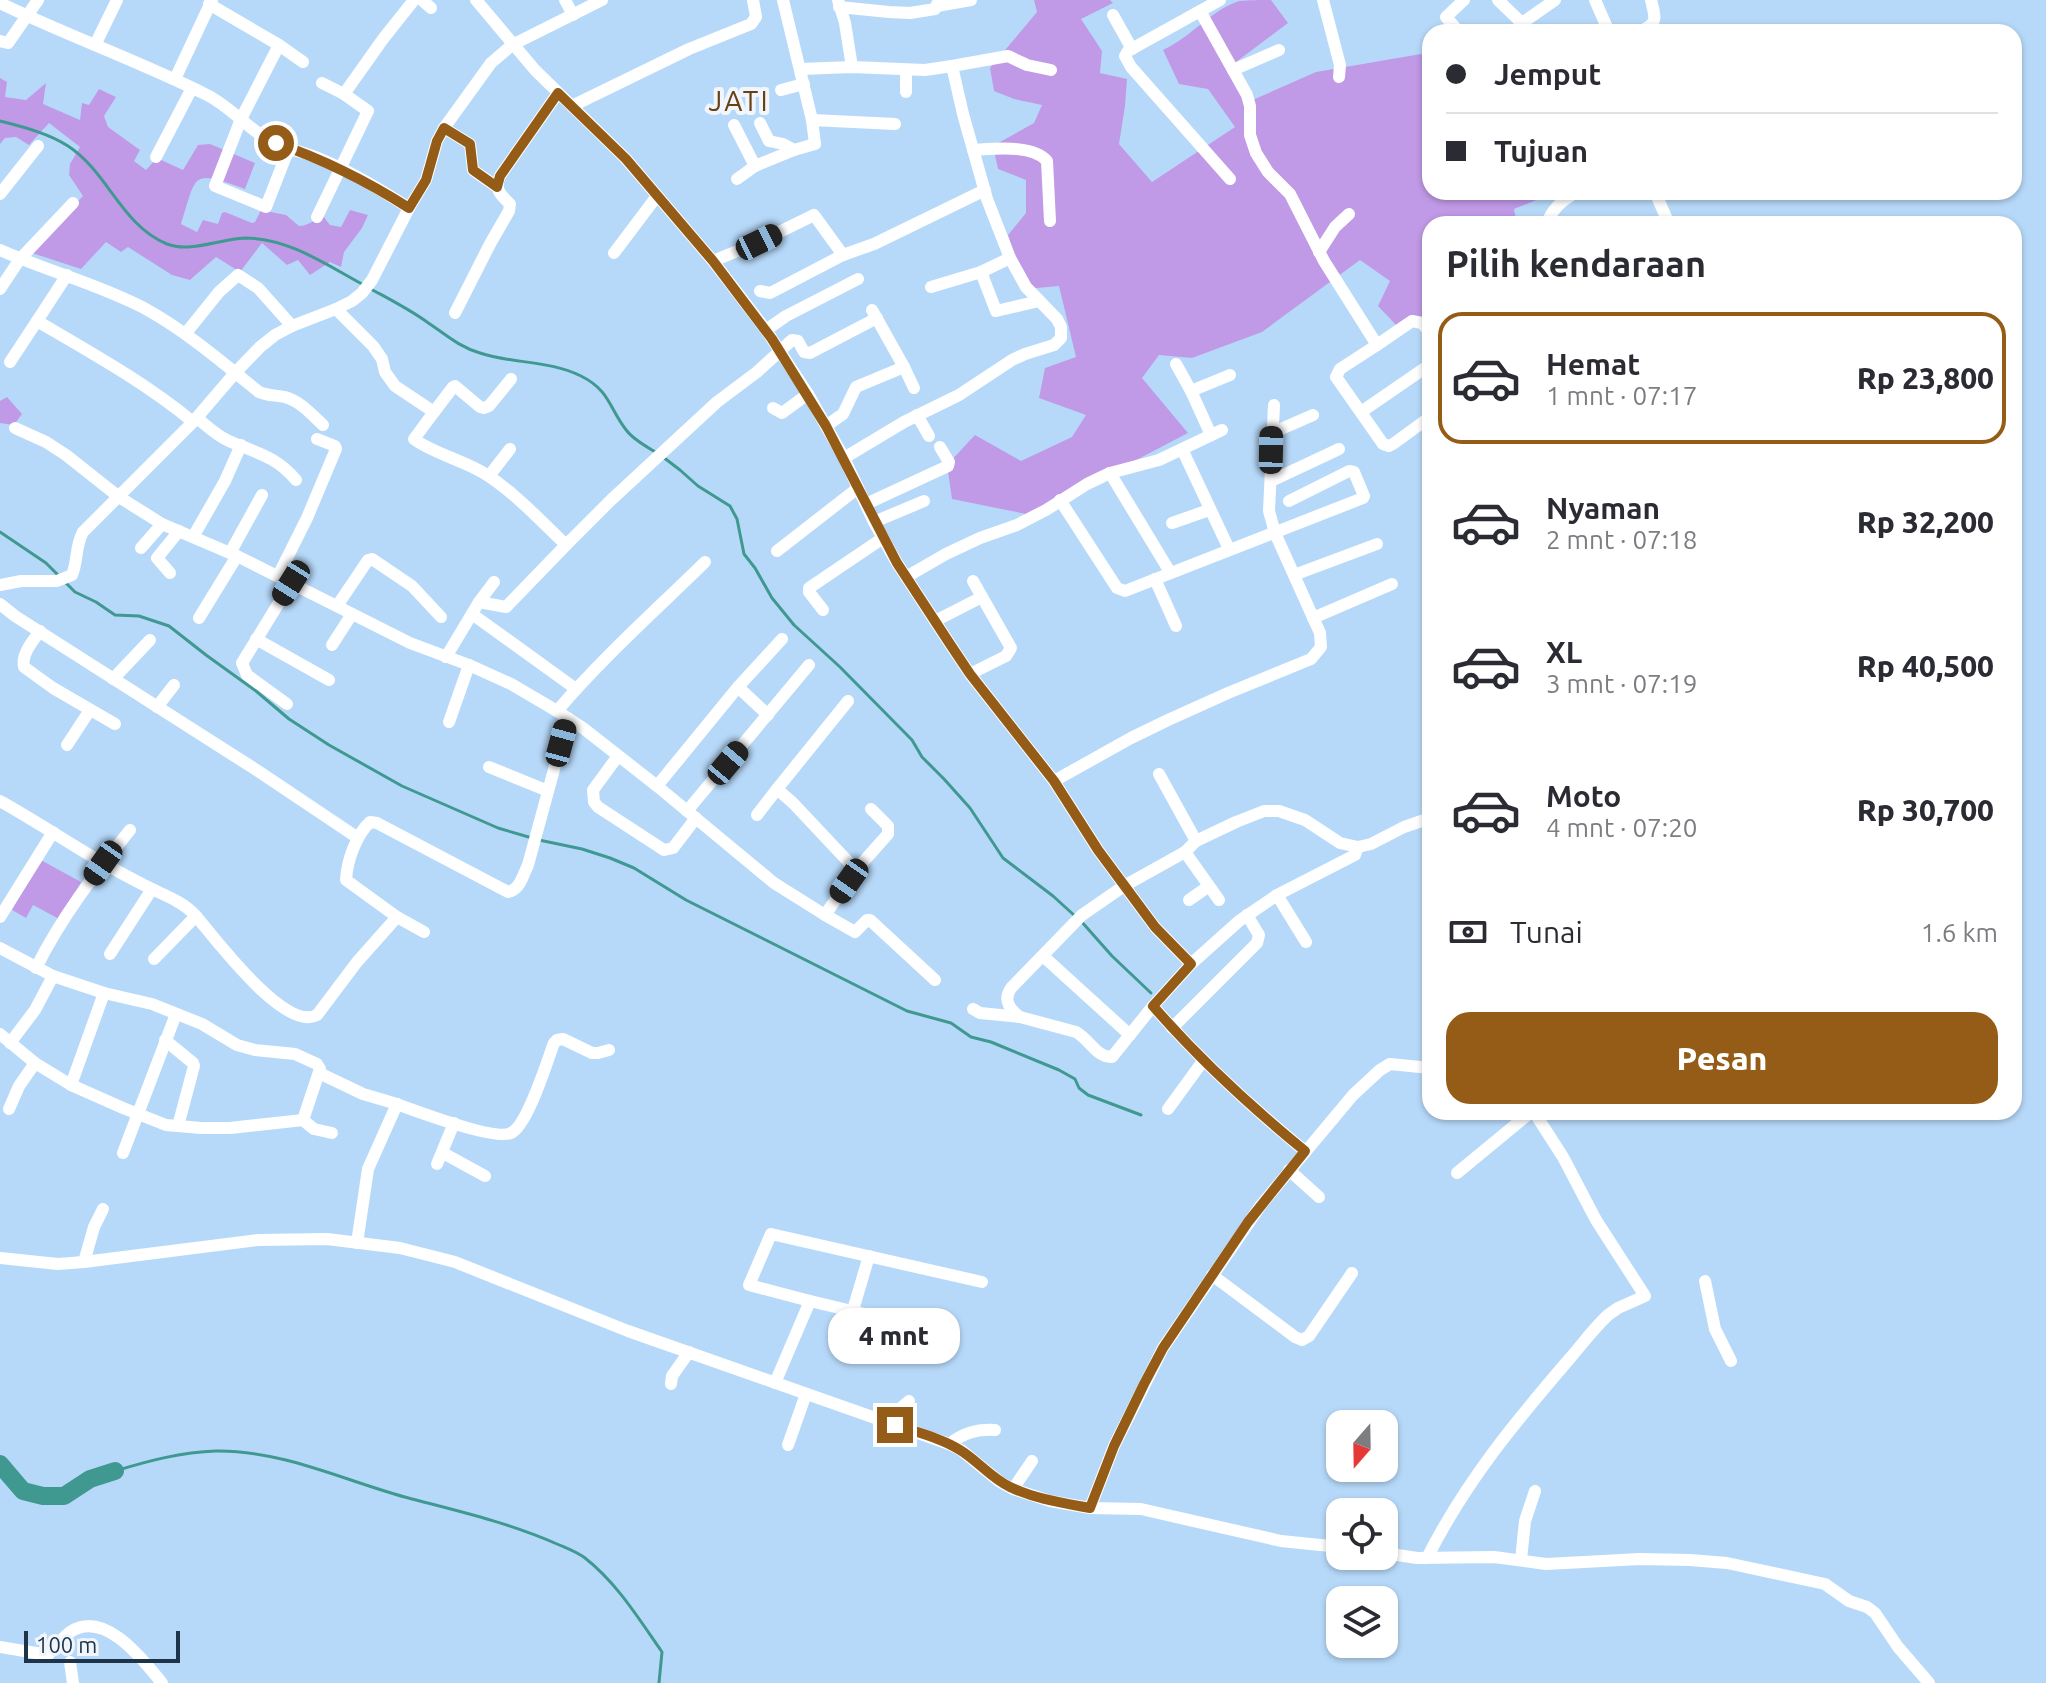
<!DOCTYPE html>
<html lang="id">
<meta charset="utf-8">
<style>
:root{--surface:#fff;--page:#f7f7f7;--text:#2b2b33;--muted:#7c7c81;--line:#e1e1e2;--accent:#945c16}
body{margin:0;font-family:Ubuntu,sans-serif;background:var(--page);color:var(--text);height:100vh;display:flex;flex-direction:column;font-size:30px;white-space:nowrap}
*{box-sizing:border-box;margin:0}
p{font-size:26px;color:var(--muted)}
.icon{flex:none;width:44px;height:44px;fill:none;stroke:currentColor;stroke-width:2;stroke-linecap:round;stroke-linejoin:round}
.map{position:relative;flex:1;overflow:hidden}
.sheet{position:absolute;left:1422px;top:216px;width:600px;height:904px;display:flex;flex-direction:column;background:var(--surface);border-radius:24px;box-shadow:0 2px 6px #0004}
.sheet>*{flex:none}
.hud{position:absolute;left:1422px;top:24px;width:600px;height:176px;border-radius:24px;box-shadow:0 2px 6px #0004;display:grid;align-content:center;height:176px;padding:0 24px;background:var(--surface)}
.needle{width:52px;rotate:200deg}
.controls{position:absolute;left:1326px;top:1410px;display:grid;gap:16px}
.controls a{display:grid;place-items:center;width:72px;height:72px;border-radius:16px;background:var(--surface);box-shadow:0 2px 6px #0004;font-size:40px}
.scale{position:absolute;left:24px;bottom:20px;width:156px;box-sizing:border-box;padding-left:8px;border:4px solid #1d3449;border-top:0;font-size:22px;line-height:28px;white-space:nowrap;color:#1d3449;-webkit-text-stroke:6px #f1f6fc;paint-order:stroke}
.end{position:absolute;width:36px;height:36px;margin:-18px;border:10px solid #945c16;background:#fff;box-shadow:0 0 0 4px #fff}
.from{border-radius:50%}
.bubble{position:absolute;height:56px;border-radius:24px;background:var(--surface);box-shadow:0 2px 6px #0004;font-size:26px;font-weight:800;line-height:56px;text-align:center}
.car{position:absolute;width:24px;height:48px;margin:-24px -12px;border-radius:10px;box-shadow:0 0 6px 2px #0007;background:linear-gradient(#222 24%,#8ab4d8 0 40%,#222 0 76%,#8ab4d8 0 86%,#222 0)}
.hud b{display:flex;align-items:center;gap:28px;height:76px;font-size:30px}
.hud b+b{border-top:2px solid var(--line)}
.hud i{width:20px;height:20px;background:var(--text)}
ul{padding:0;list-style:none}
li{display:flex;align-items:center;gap:24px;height:132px;margin:0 16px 12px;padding:0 8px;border:4px solid transparent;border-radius:24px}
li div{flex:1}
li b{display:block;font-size:30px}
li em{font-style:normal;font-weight:800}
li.current{border-color:var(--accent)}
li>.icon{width:72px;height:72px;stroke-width:1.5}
h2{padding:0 24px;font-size:36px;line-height:96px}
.pay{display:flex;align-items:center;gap:20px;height:88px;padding:0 24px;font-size:30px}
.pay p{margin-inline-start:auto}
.button{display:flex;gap:16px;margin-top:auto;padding:16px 24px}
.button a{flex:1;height:92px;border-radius:24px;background:var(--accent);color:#fff;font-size:32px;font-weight:800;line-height:92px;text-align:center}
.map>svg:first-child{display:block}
.green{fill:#c09ae7}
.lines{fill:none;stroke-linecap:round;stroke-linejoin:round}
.stream{stroke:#3f9990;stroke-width:3}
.river{stroke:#3f9990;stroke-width:18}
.street{stroke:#fff;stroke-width:12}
.route{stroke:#945c16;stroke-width:10}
.labels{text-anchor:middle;stroke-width:8;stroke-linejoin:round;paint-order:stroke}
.quarter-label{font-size:28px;letter-spacing:2px;fill:#684113;stroke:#f1f6fc}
</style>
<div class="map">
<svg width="2046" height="1683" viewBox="0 0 2046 1683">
<rect width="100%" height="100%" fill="#b7d9f9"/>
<g class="green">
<path d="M1034,0H1110L1113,3L1081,19L1102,51L1100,73L1127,79L1125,106L1119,144L1152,182L1235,127L1208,89L1179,84L1163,50C1190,38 1211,10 1239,1C1248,0 1261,0 1271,0L1288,23L1236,62L1243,99H1255L1316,72L1421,54L1430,60V192H1556L1514,209L1517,224H1430V328L1396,325L1378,306L1390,281L1360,260L1262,332L1192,358L1159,355L1142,378L1188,433L1031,515L952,499L947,465L975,435L1021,461L1072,437L1086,415L1039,398L1045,368L1076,357L1059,286L1026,289L1008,235L1026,213V180L998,169L993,146L1034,123L1042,105L1014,99L994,91L990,68L1037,12Z"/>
<path d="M0,78L7,82L5,97L26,100L46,83L43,104L80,120L82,103L89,105L99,89L116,97L104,116L108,127L140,150L134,161L146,170L157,158L183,170L198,145L210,144L255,163L245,189C190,169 197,174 181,224L197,232L203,220L218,224L222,213L225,212L252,223L255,222L261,210L286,215L299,226C309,226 314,219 323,216L330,225L341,227L350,210L368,215L362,228L344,252L341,267L330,262L310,275L298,260L287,265L262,243L240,272L216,257L190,280L172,275L128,247L121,252L106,242L81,269L29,252L83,196L69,175L70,164L80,147L49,123L29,145L16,137L5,138L0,144Z"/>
<polygon points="7,397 22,414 14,425 0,423 0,401"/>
<polygon points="39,859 81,882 61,920 33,905 26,918 12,910"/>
</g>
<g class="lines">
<g class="stream">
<path d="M0,121C23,127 48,133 68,146C108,172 121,225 167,244C191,253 219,239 245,238C288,238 325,264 362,284"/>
<path d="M369,288C389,299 409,309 427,322C445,334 459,347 480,353C513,364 549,360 581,376C611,391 609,409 627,431C634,440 647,447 657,453"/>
<polyline points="663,457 680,470 698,486 730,506 737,519 744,554 755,568 772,598 794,625 840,667 912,740 922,757 944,779 970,808 1003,858 1053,896 1075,916"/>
<polyline points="0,532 46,563 59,576"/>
<polyline points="64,581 75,592 96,602 115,615 139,616 169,626 206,655 256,691 289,719 329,745 402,786 498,828 532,838"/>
<polyline points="539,840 582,849 610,858 634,868 686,900 907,1011 951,1023 971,1037 991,1042 1059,1070 1075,1079 1079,1088 1088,1095 1141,1115"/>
<polyline points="1081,921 1112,956 1151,993"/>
<path d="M115,1471C148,1461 181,1452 216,1451C284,1450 347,1482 412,1499C462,1512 509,1523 557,1544C566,1548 577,1552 585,1558C617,1583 639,1619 662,1652L659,1683"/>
</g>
<polyline class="river" points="0,1464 23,1491 43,1496 64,1496 90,1479 115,1471"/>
<g class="street">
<polyline points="422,0 431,8"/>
<polyline points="476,0 535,70 626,159 713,261 766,330 808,394 844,458 874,522 897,563 948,641 970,674 1054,781 1098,850 1155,927 1191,964"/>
<polyline points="565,0 573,15"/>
<polyline points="838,0 845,23 852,67"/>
<polyline points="1323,0 1340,65 1339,77"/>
<polyline points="1498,0 1531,32"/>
<polyline points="1595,0 1609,32"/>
<path d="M0,3C68,36 139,61 207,95C233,108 251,133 277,144C290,150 304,152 318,158C350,171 380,189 409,208"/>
<polyline points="209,4 279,45 303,62"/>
<polyline points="937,6 971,0"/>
<polyline points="839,7 889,12 910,13 935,9 939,0"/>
<polyline points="1200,11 1220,0"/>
<polyline points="1113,15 1132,49"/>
<polyline points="1522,23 1555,0"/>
<polyline points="1459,32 1446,17 1464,0"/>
<path d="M1638,32C1658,24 1656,20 1651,0"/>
<polyline points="0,41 8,43 38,0"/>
<polyline points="95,45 117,0"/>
<polyline points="279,45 241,119 215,186 266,207 289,148"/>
<polyline points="952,66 1008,56 1027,65 1051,70"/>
<polyline points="800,69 852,67 925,70 952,66 963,114 987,199 1010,258 1026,287 1057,319 1061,327 1061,338 1054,345 1025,354 1012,360 959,395 904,422 844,458"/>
<polyline points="906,70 906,92"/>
<polyline points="1233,70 1279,50"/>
<polyline points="175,79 212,0"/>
<polyline points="322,83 344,94"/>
<polyline points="781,90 804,84"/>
<polyline points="572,106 689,49 751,24 756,17 753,0"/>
<polyline points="812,120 895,124"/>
<polyline points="760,123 769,141 783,144 794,150"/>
<polyline points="734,125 755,166 794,150 815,144 812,120 783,0"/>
<polyline points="444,128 470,144 473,170 497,187"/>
<path d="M973,150C993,149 1033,144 1047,161L1050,221"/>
<polyline points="156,157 192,88"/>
<polyline points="737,179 755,166"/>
<polyline points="1230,179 1131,67 1125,56 1128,51 1200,11 1247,95 1250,106 1250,135 1256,153 1268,172 1290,194 1324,261 1377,345 1412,321 1422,323 1430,333"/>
<polyline points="1655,192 1669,224"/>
<polyline points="0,194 38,146"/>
<polyline points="317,217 368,111 344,94 383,39 414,0"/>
<path d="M1547,224C1551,209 1564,199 1577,192"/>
<path d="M0,250C47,271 98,284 144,308C186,331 222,362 259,392C268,396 276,395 285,397C300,401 312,415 323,425"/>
<polyline points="1319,252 1335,227 1349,214"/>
<polyline points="614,253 657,196"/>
<polyline points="713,261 759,242 814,215 843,255"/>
<polyline points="981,272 1010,258"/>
<path d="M67,275L37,321C90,352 146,383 193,422"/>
<polyline points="931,287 981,272 996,311 1039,301"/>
<polyline points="0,289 20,259 73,203"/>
<polyline points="760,291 770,293 774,291 843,255 874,244 985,190"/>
<path d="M336,309L373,346L382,359L385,372L395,386L434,412L414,439C432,453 466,461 487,475C516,494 541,521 566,545L506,607L479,602L446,657"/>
<path d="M455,313L490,244L509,211L510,204C501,195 494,190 500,176L558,93"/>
<polyline points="766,330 786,316 858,279"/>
<polyline points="186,333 219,292 238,275 258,288 292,326"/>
<polyline points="1377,345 1340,369 1336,377 1383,444 1389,446 1393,444 1430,417"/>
<polyline points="10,362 37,321"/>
<polyline points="1176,364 1191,391 1211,435"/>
<polyline points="904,367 914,388"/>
<polyline points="1191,391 1230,375"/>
<polyline points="773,408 782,413 808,394"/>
<polyline points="434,412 453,387 455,386 480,407 484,408 489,406 511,379"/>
<polyline points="1361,412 1425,368"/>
<polyline points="917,415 929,436"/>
<path d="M197,418C207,426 217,436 229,441C256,453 276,456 296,480"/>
<polyline points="826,426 843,414 856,387 904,367 872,310"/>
<polyline points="15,428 46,442 66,455 119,497 162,524 237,556 410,643 469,665 511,684 557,711 583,728 657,786 774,883 825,915 856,870 793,803 777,789 848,701"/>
<polyline points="1272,433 1313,415"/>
<polyline points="1182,449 1229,549"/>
<polyline points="1110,473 1170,572"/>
<polyline points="489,476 510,449"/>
<polyline points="1271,481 1339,449"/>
<polyline points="1060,500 1117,588 1125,591 1363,498 1364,496 1354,472 1349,471 1289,501"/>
<polyline points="866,504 948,466 949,462 940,447"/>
<polyline points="874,522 924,501"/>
<polyline points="1172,523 1209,510"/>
<polyline points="193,537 225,481 241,445"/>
<polyline points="566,545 611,500 717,402 757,372 792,340 798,341 804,352 810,353 877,318"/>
<polyline points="141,548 162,524"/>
<polyline points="777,551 858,488"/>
<polyline points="230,553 262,495"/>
<polyline points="170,573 157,558 179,531"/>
<polyline points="1294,575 1377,544"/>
<polyline points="278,576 307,518 336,449 335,446 317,439"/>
<polyline points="906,577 946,554 980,538 1017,525 1046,510 1087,484 1110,473 1159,460 1222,430"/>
<polyline points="1155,579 1176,626"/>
<path d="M0,585L21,581H57L72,575C78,561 75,546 83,532L193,422L235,373L260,347L275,335L292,326L336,309L352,301L362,293L372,280L409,208L426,180L437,141L444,128L491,63L512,45L602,0"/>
<polyline points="479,602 494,582"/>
<polyline points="0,604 15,616 258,771 358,838"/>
<polyline points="337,606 368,560 372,559 412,586 441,617"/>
<polyline points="823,610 809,592 809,588 883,538"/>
<polyline points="472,614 576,689"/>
<polyline points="199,618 237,556"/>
<polyline points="1313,618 1392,584"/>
<polyline points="935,621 982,597"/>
<path d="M40,631C33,641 21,654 24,667L53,688L115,724"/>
<polyline points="256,639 329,680"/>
<polyline points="332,645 352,614"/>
<polyline points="970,674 1006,656 1011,648 973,581"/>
<polyline points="113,679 150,640"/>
<polyline points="738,687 768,715"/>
<polyline points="287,704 247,675 242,663 291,583"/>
<polyline points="157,707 174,685"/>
<path d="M557,711C602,658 655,611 705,562"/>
<polyline points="449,722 469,665"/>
<polyline points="67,745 90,710"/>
<polyline points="618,756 593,790 594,802 598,807 664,850 673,848 696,818"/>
<polyline points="489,767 548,791"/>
<polyline points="1159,774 1196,841"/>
<polyline points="1054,781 1131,738 1168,720 1228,693 1311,659 1321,647 1320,633 1275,533 1269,511 1274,405"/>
<polyline points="657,786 738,687 782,639"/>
<path d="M0,801C36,821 70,844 105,864C121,873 137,882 154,890C169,897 184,903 195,915C215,938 285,1033 317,1015L357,962L397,917"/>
<polyline points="687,811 809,665"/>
<polyline points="757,815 777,789"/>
<path d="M1358,847L1355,855L1277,895L1239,921L1191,964L1153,1006L1112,1057C1097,1058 1089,1039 1076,1032L1020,1017C1009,1009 1003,1000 1011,988L1082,915L1124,886L1185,852L1196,841L1236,822L1264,811H1279L1305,820L1340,843L1358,847L1371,844L1404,827L1430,818"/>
<polyline points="1185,852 1219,900"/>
<polyline points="856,870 888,834 888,826 871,809"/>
<polyline points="1277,895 1306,942"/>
<polyline points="1189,900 1209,886"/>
<polyline points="825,915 855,932 867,920 870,920 935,980"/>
<polyline points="0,917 53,832"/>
<path d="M424,932L397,917L346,880C347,861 356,835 370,822L377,823L508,892C520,890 523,875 528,865L568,718"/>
<polyline points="0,948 53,976 104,993 152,1004 202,1024 237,1045 255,1050 295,1054 317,1064 320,1069 303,1120 230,1128 201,1128 166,1125 123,1108 71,1085 35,1063 0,1034"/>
<polyline points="110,954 152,889"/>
<polyline points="1043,956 1130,1035"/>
<polyline points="154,959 196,916"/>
<path d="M36,968C61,918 95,873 130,830"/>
<path d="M1153,1006C1199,1059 1250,1106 1305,1151"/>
<polyline points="973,1009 980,1013 1020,1017"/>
<polyline points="1172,1028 1257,943 1259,935 1247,915"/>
<polyline points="165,1040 193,1063 194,1066 178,1126"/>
<polyline points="10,1043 35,1010 53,976"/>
<polyline points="319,1073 363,1094 397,1104"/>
<polyline points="71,1085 104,993"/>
<polyline points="9,1109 19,1086 35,1063"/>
<polyline points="1168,1109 1203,1061"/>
<polyline points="303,1120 314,1129 332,1133"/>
<polyline points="123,1153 176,1014"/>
<polyline points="443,1153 485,1176"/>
<polyline points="437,1164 454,1123"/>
<polyline points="1289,1170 1319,1197"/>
<polyline points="1457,1173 1531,1112"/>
<path d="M357,1243L368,1169L397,1104C416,1111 496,1141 511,1133C528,1125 547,1061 554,1043L557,1040L563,1039L592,1053H598L609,1050"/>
<polyline points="0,1258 58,1264 84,1262 258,1240 327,1239 400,1248 455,1262 628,1331 949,1444 961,1450 1000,1482 1013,1489 1050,1501 1090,1508 1141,1509 1281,1541 1340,1547"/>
<polyline points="84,1262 94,1227 103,1209"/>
<polyline points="1212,1275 1295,1337 1302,1340 1309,1336 1352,1273"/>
<polyline points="1705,1281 1715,1329 1731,1361"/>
<polyline points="810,1301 894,1321"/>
<polyline points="853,1310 869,1256"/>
<polyline points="775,1383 810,1301 749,1285 771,1234 982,1282"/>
<polyline points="671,1384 672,1376 689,1352"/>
<polyline points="895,1425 903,1406 909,1401"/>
<path d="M949,1444C964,1433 976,1429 995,1430"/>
<polyline points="788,1445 806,1394"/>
<polyline points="1013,1489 1032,1461"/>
<polyline points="1090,1508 1114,1446 1163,1348 1261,1205 1353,1095 1380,1070 1390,1064 1430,1068"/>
<polyline points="1384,1553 1417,1558 1494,1557 1546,1564 1640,1559 1690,1560 1727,1563 1825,1584 1849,1601 1867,1607 1875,1613 1898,1647 1929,1683"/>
<path d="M1427,1558C1466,1481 1515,1422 1571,1357C1583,1343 1594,1328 1608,1315L1618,1308L1645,1296L1596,1220L1563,1157L1534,1112"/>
<polyline points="1521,1560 1525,1521 1535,1491"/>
<path d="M0,1647L48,1655C55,1648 62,1638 70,1632C105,1609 143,1660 162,1683"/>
<polyline points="70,1662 73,1683"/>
</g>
</g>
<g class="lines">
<path class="route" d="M276,143C325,160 365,180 409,208L426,180L437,141L444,128L470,144L473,170L497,187L500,176L558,93L626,159L713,261L772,339L826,426L897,563L948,641L970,674L1054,781L1098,850L1155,927L1191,964L1153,1006C1199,1059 1250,1106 1305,1151L1248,1222L1163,1348L1144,1384L1114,1446L1090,1508C1063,1503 1035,1499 1010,1487C991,1478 978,1461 960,1450C941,1438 916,1432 895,1425"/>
</g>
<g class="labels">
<g class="quarter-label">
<text x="739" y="111">JATI</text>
</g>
</g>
</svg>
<div class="controls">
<a><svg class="needle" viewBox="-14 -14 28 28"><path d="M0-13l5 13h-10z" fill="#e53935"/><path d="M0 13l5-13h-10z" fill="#7c7c81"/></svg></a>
<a><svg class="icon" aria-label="locate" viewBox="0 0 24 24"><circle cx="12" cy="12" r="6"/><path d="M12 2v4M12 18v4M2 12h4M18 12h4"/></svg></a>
<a><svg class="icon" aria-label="layers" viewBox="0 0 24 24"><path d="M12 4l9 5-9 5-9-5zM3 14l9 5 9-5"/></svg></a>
</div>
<div class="scale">100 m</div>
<i class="end from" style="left:276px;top:143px"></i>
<i class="end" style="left:895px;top:1425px"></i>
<div class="bubble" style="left:828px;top:1308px;width:132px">4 mnt</div>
<i class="car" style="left:759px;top:242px;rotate:64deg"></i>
<i class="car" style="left:1271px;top:450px;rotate:1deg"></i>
<i class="car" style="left:291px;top:583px;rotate:212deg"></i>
<i class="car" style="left:561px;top:743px;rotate:15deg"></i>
<i class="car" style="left:728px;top:763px;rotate:40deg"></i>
<i class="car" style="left:103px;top:863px;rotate:215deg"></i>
<i class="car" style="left:849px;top:881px;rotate:215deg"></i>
<div class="hud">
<b><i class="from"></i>Jemput</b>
<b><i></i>Tujuan</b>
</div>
<section class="sheet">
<h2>Pilih kendaraan</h2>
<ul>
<li class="current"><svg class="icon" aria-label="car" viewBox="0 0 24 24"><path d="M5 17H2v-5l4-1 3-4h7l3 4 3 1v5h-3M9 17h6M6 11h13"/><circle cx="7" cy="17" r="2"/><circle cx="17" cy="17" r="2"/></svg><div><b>Hemat</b><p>1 mnt · 07:17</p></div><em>Rp 23,800</em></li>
<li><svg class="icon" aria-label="car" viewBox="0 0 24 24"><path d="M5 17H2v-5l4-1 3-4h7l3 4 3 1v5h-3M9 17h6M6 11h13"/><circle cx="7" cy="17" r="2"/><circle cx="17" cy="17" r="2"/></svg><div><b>Nyaman</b><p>2 mnt · 07:18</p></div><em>Rp 32,200</em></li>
<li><svg class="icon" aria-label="car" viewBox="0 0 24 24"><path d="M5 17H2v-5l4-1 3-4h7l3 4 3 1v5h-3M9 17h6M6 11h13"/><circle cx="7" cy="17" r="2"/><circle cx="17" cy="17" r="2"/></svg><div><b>XL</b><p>3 mnt · 07:19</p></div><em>Rp 40,500</em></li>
<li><svg class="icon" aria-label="car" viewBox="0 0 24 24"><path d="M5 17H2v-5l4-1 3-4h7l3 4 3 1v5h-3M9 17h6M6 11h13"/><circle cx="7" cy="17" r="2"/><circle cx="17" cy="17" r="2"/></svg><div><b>Moto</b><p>4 mnt · 07:20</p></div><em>Rp 30,700</em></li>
</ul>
<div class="pay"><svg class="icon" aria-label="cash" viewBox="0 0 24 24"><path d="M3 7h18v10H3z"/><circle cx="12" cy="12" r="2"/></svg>Tunai<p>1.6 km</p></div>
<div class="button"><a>Pesan</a></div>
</section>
</div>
